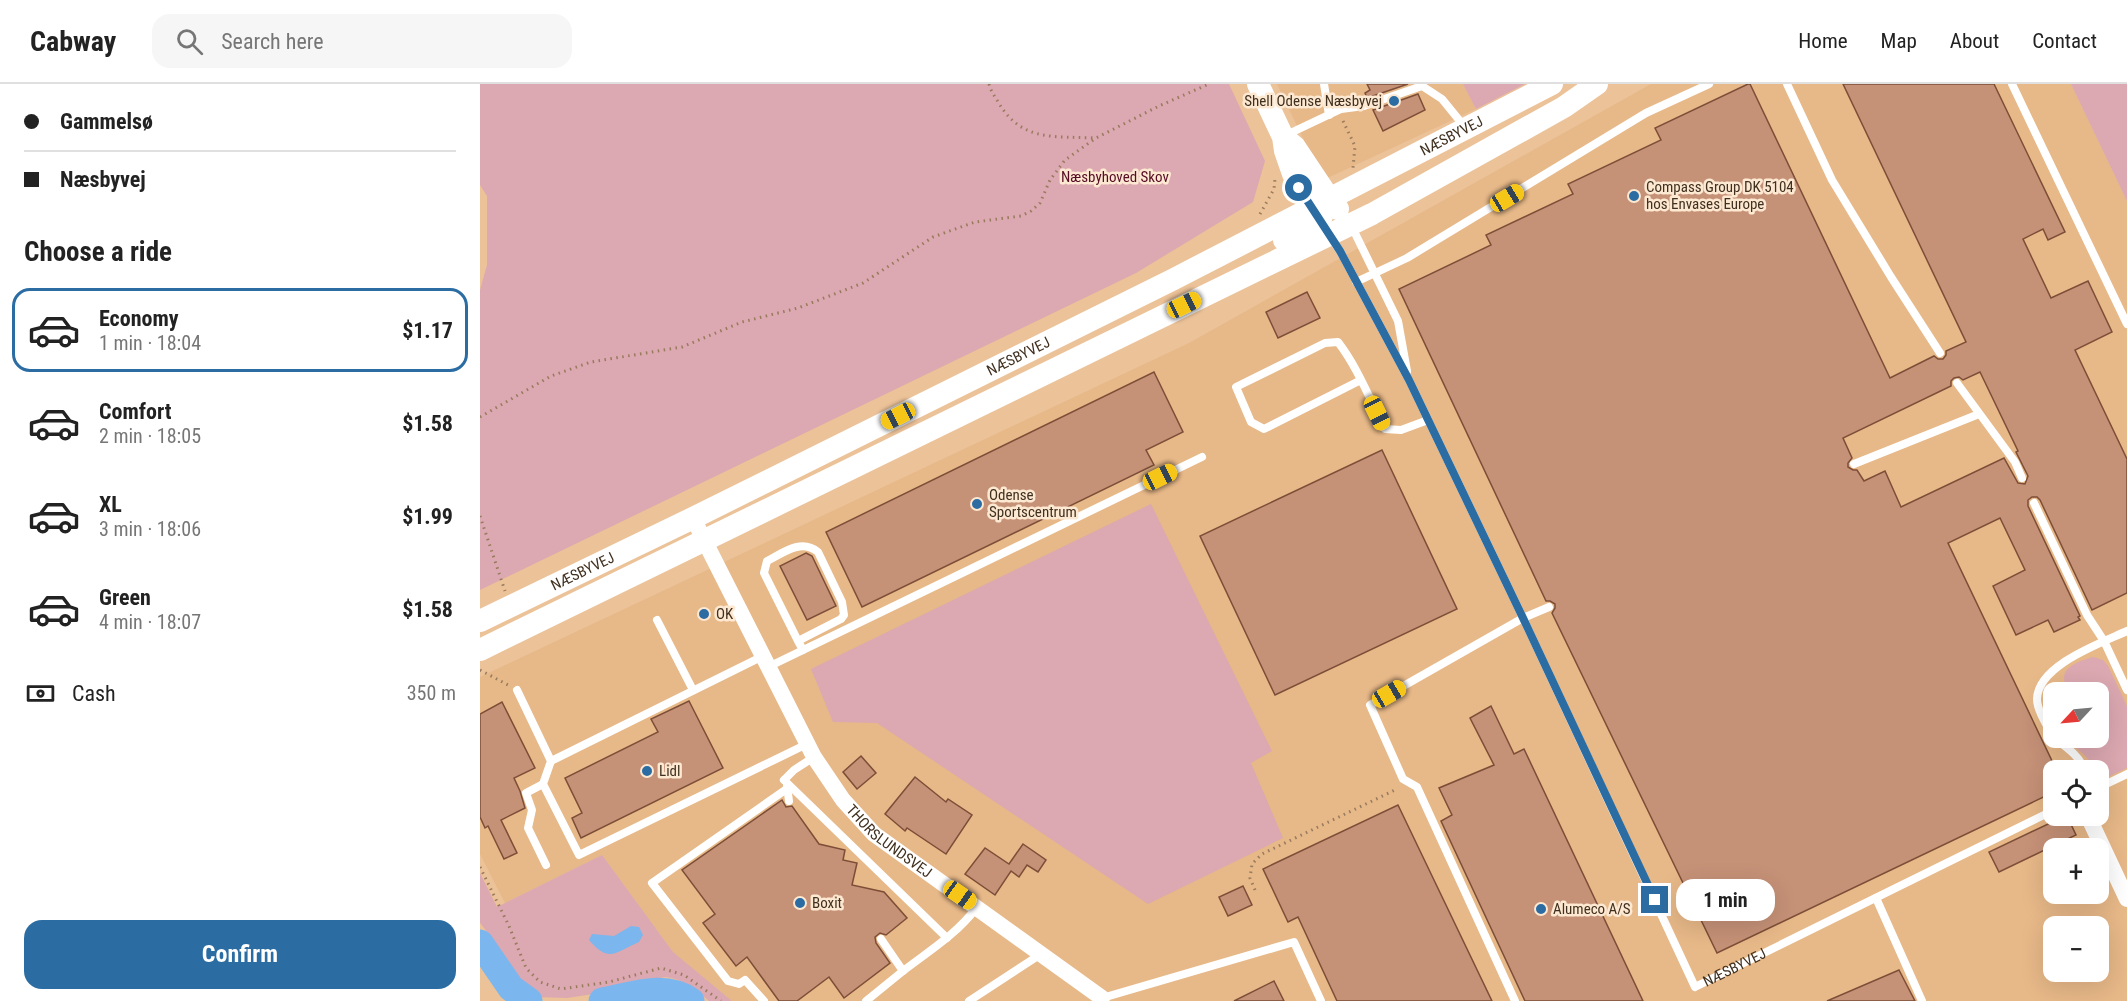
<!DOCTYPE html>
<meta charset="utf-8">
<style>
:root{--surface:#fff;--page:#f6f6f6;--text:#222;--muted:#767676;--line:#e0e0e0;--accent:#2b6ca2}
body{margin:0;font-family:"Roboto Condensed",sans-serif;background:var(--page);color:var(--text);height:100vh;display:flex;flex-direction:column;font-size:22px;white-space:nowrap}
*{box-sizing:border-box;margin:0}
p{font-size:20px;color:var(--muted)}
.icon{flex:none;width:33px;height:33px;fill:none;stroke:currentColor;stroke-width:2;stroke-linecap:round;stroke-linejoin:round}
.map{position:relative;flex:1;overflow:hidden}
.details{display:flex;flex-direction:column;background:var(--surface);width:480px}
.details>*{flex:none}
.guide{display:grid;align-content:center;height:132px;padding:0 24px;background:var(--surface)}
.needle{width:39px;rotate:244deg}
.fabs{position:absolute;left:1563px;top:598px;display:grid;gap:12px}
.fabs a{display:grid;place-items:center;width:66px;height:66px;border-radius:12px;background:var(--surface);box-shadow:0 6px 24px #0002;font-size:30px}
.end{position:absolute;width:27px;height:27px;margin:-14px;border:8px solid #2b6ca2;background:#fff;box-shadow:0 0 0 3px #fff}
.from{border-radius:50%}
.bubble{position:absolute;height:42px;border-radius:18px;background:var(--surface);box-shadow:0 6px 24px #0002;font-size:20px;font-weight:700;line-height:42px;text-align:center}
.car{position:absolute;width:18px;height:36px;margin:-18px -9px;border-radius:8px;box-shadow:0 0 4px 2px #0007;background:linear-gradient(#f5c518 24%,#345 0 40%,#f5c518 0 76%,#345 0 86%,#f5c518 0)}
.guide b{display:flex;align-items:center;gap:21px;height:57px;font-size:22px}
.guide b+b{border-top:2px solid var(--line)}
.guide i{width:15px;height:15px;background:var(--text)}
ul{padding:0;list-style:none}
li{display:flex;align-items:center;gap:18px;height:84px;margin:0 12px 9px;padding:0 12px;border:3px solid transparent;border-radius:18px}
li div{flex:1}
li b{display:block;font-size:22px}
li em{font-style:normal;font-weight:700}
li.active{border-color:var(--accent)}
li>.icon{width:54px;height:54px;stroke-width:1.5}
h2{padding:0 24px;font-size:27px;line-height:72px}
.pay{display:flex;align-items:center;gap:15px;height:66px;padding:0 24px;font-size:22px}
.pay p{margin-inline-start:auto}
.action{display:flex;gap:12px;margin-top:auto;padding:12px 24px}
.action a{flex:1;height:69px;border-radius:18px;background:var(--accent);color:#fff;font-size:24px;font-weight:700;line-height:69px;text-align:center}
header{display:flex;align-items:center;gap:36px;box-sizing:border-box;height:84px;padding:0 30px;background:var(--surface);border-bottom:2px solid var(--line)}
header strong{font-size:28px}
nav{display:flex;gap:33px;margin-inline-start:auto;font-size:21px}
.search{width:420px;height:54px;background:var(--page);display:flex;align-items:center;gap:15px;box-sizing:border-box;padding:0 21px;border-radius:18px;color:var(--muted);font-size:22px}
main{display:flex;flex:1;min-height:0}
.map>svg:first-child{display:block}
.built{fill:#e7b888;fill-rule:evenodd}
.green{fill:#dca8b1}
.water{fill:#7bb7ee}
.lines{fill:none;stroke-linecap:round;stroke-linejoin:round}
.river{stroke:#7bb7ee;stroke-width:27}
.building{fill:#c59177;stroke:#7d4e37;stroke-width:1.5;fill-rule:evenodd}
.path{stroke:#987b5d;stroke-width:3;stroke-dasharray:1.5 4.5;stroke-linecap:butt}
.lane{stroke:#fff;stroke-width:8}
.street{stroke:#fff;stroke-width:16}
.secondary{stroke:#fff;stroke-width:22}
.route{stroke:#2b6ca2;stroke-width:8}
.poi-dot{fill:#2b6ca2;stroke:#fde8d2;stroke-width:2}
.labels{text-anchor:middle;stroke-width:5;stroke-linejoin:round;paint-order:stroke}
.poi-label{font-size:15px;fill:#40301f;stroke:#fde8d2;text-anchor:start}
.street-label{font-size:15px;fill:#40301f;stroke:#fde8d2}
.park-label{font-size:15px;fill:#550c24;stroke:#fde8d2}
</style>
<header>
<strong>Cabway</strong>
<div class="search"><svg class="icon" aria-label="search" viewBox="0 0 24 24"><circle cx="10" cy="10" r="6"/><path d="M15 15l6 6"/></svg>Search here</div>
<nav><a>Home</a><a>Map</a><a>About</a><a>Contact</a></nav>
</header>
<main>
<section class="details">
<div class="guide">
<b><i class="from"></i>Gammelsø</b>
<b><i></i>Næsbyvej</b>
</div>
<h2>Choose a ride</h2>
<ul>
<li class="active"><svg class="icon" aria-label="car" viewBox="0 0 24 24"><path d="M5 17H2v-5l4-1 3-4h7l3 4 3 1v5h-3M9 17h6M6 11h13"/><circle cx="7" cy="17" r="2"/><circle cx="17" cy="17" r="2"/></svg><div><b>Economy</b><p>1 min · 18:04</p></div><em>$1.17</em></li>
<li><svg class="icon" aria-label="car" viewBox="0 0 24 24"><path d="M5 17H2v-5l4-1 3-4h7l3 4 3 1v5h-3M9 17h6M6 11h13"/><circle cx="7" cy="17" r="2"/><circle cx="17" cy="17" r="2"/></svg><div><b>Comfort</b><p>2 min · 18:05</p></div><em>$1.58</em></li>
<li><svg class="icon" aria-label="car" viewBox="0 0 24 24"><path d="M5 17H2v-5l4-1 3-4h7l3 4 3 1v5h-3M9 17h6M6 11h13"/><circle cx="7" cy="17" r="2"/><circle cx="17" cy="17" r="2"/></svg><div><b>XL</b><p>3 min · 18:06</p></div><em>$1.99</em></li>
<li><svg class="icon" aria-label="car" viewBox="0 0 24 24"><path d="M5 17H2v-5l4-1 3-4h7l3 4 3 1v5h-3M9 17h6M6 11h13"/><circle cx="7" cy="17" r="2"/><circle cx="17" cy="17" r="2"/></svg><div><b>Green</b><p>4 min · 18:07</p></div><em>$1.58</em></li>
</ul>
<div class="pay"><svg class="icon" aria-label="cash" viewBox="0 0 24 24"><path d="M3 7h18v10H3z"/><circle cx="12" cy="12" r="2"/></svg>Cash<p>350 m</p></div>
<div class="action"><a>Confirm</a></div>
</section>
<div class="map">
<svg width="1647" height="917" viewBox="0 0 1647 917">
<rect width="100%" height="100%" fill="#ecc298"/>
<g class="built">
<polygon points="797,0 983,0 996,25 843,96"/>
<path d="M1171,0H1591L1647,117V917H252L193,868L122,771L25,819L0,770V593L709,259ZM1574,609H1618V654H1574ZM1574,687H1618V732H1574ZM1574,765H1618V810H1574ZM1574,843H1618V888H1574Z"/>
</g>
<g class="green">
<polygon points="0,0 749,0 785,77 773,118 656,189 0,506 0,206 7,181 7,112 0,101"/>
<polygon points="983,0 1045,0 996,25"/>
<polygon points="1591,0 1647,0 1647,117"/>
<polygon points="671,420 792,667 771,679 803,754 668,820 397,639 353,638 331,585"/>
<path d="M1613,573L1623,576L1628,582L1647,622V684L1619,697L1618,687H1614C1611,672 1594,663 1582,654H1618V609H1586C1586,604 1584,598 1584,593C1585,581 1603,576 1613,573Z"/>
<path d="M122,771L193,868L252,917H229C215,905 204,895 185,893L120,909L87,914L54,913L45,909L35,899L12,854L0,839V789L17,823Z"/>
</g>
<path class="water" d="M151,842L159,843L163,851L159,858C134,869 129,879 109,856L112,850L134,852Z"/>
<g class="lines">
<g class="river">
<polyline points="0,859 31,904 49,917"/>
<path d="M122,917C152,912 184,898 211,917"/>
</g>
</g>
<g class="building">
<polygon points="887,0 928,0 887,14 885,9 890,6"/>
<path d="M1268,0H1270L1410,294L1454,272L1458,275H1463L1466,271V267L1486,258L1363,0H1514L1585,148L1568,156L1563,145L1543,155L1571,214L1608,197L1632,248L1595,266L1647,375V509L1612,526L1560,416L1557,413H1552L1548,416V422L1600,532L1598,533L1600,536L1574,548L1568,536L1536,551L1513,502L1545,486L1520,434L1468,459L1574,681V708L1237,869L1072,529L1075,524V520L1070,517H1066L919,205L1011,161L1006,151L1093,110L1088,100L1181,56L1175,44ZM1500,288L1538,367L1536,368L1548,392L1545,400L1538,399L1524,374L1421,423L1405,387L1384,397L1377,386H1373L1368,383V379L1372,374L1363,354L1471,302V297L1474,294L1479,293L1483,296Z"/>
<polygon points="938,10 945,26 903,47 893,26"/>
<polygon points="827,208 840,234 798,254 786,228"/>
<polygon points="674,288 703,348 666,366 674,381 382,523 346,448"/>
<polygon points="902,366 977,525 795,611 720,452"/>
<polygon points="326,469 332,472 356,522 327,536 300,482"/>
<polygon points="209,617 243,684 101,754 92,734 102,729 85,694 178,648 171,635"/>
<polygon points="22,618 55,684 34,694 40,707 45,724 21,736 37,769 24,775 8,742 5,744 0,733 0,630"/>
<polygon points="1011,622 1034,670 1044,665 1163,917 1045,917 961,737 972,731 959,704 1014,681 990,634"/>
<polygon points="381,672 396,689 377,705 363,688"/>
<polygon points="435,693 466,718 468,715 492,731 466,770 427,744 425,747 405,730"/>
<polygon points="302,716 306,723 312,722 339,760 365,766 363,776 377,779 372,801 404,808 427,834 406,851 400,849 395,853 396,859 410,879 364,914 349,893 317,917 299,917 267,873 256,882 223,839 235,830 202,786"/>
<polygon points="918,721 1012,917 857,917 818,833 808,838 783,785"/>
<polygon points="1585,732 1587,732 1596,751 1519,788 1509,768"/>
<polygon points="543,760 566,776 558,788 547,781 539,793 531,787 515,811 485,790 505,764 529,780"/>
<polygon points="763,802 772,821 748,832 739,813"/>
<polygon points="1419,886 1435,917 1347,917"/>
<polygon points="794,897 804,917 754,917"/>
</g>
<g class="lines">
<g class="path">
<path d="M509,0C511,8 516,14 520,21C543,58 576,52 614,54"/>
<polyline points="863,37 875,62 873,84"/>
<polyline points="780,130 794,105 795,95"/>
<polyline points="0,333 71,292 111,278 202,263 262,238 318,224 383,199 453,153 495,138 541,132 551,127 560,119 570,96 585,76 616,54 679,22 729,0"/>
<polyline points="0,432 25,507"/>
<polyline points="0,586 28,601"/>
<polyline points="0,783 29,842 46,884 60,898 81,905 129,898 181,884 204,891 241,917"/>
<polyline points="775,806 770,794 772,780 782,770 917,705"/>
</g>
<g class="lane">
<polyline points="844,0 849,31"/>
<polyline points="1307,0 1352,96 1411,193 1460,269"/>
<polyline points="1532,0 1647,240"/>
<polyline points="804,52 861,25 884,22 942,2 962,15 984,42"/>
<polyline points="871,141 918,237 927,287"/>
<path id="s1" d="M849,152L860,167L929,296L1043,534L1215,903L1574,726"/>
<polyline points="876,198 927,174 1166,29 1229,0"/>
<path d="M881,296L784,345L771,338L756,303L845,259L858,258C878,284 890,316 905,345L921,346L948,336"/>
<polyline points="1477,299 1535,378 1542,394"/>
<polyline points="1374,380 1499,330"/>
<polyline points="1554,419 1607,531 1624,557 1647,606"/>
<polyline points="177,536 213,606"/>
<path d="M318,557L361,535L364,531L362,518L338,468C321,454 303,469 287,477L284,489L318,557L323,566"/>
<polyline points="288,583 722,373"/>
<polyline points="37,606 71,677 63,700 99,771 327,660"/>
<path d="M1574,653C1568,644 1557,626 1557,615C1558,581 1621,559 1647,547"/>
<path d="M1574,654C1586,663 1600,672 1605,687"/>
<polyline points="71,677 283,572"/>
<polyline points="304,696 467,854"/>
<polyline points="304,696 314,686 334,673"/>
<polyline points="63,700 46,709 52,726 48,744 66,781"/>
<polyline points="307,702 309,717"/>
<polyline points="1618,704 1647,690"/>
<polyline points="1396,814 1442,917"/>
<path d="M401,855L423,887C449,867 477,850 497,823"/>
<polyline points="622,914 814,858 841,917"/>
<polyline points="284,917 265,896 259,900 248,897 172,799 308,704"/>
<polyline points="386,917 423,887"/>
<polyline points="489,917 561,870"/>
<polyline points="1035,917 937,703 923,695 890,621 1043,534 1069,523"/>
</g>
<g class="street">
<path id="s2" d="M213,434L334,673L363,716L394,750L622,914"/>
<polyline points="1608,732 1647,815"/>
</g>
<g class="secondary">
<polyline points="778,0 803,53 805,67 813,90 838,135"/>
<polyline points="809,58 815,63 849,114 858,125"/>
<polyline points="804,156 840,137 849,114"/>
<path id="s3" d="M0,537L213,434L694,195L1072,0"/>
<polyline points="0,566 892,130 1084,23 1117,0"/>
</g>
</g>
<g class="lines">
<polyline class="route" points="819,104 860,167 929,296 1043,534 1175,816"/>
</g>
<g class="poi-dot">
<circle cx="914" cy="17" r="6"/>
<circle cx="1154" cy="112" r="6"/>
<circle cx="497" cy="420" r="6"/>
<circle cx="224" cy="530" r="6"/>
<circle cx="167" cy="687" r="6"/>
<circle cx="320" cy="819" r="6"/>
<circle cx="1061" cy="825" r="6"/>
</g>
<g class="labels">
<g class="poi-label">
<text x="902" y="22" text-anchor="end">Shell Odense Næsbyvej</text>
<text x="1166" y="108">Compass Group DK 5104<tspan x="1166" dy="17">hos Envases Europe</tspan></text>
<text x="509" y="416">Odense<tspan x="509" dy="17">Sportscentrum</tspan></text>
<text x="236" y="535">OK</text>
<text x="179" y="692">Lidl</text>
<text x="332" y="824">Boxit</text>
<text x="1073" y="830">Alumeco A/S</text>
</g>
<g class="street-label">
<text dy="5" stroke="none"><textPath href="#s3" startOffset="1086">NÆSBYVEJ</textPath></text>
<text dy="5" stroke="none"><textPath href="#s3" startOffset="600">NÆSBYVEJ</textPath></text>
<text dy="5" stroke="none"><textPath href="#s3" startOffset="114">NÆSBYVEJ</textPath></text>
<text dy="5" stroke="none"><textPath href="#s2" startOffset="382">THORSLUNDSVEJ</textPath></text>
<text dy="5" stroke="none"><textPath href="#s1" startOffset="880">NÆSBYVEJ</textPath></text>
</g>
<g class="park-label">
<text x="635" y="98">Næsbyhoved Skov</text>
</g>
</g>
</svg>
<div class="fabs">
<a><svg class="needle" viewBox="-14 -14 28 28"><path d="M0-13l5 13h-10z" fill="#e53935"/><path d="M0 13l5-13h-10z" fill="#767676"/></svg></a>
<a><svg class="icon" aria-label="locate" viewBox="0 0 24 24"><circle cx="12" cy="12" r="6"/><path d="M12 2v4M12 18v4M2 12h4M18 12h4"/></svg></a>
<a>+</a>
<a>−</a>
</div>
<i class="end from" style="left:819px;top:104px"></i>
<i class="end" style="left:1175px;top:816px"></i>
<div class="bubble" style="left:1196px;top:795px;width:99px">1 min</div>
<i class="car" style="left:1027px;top:114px;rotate:59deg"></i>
<i class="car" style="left:704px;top:221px;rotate:64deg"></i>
<i class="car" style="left:897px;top:329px;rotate:154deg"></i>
<i class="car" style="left:418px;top:332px;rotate:243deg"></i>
<i class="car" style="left:680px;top:393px;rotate:64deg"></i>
<i class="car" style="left:909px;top:610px;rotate:60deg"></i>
<i class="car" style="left:480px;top:811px;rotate:125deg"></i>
</div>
</main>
